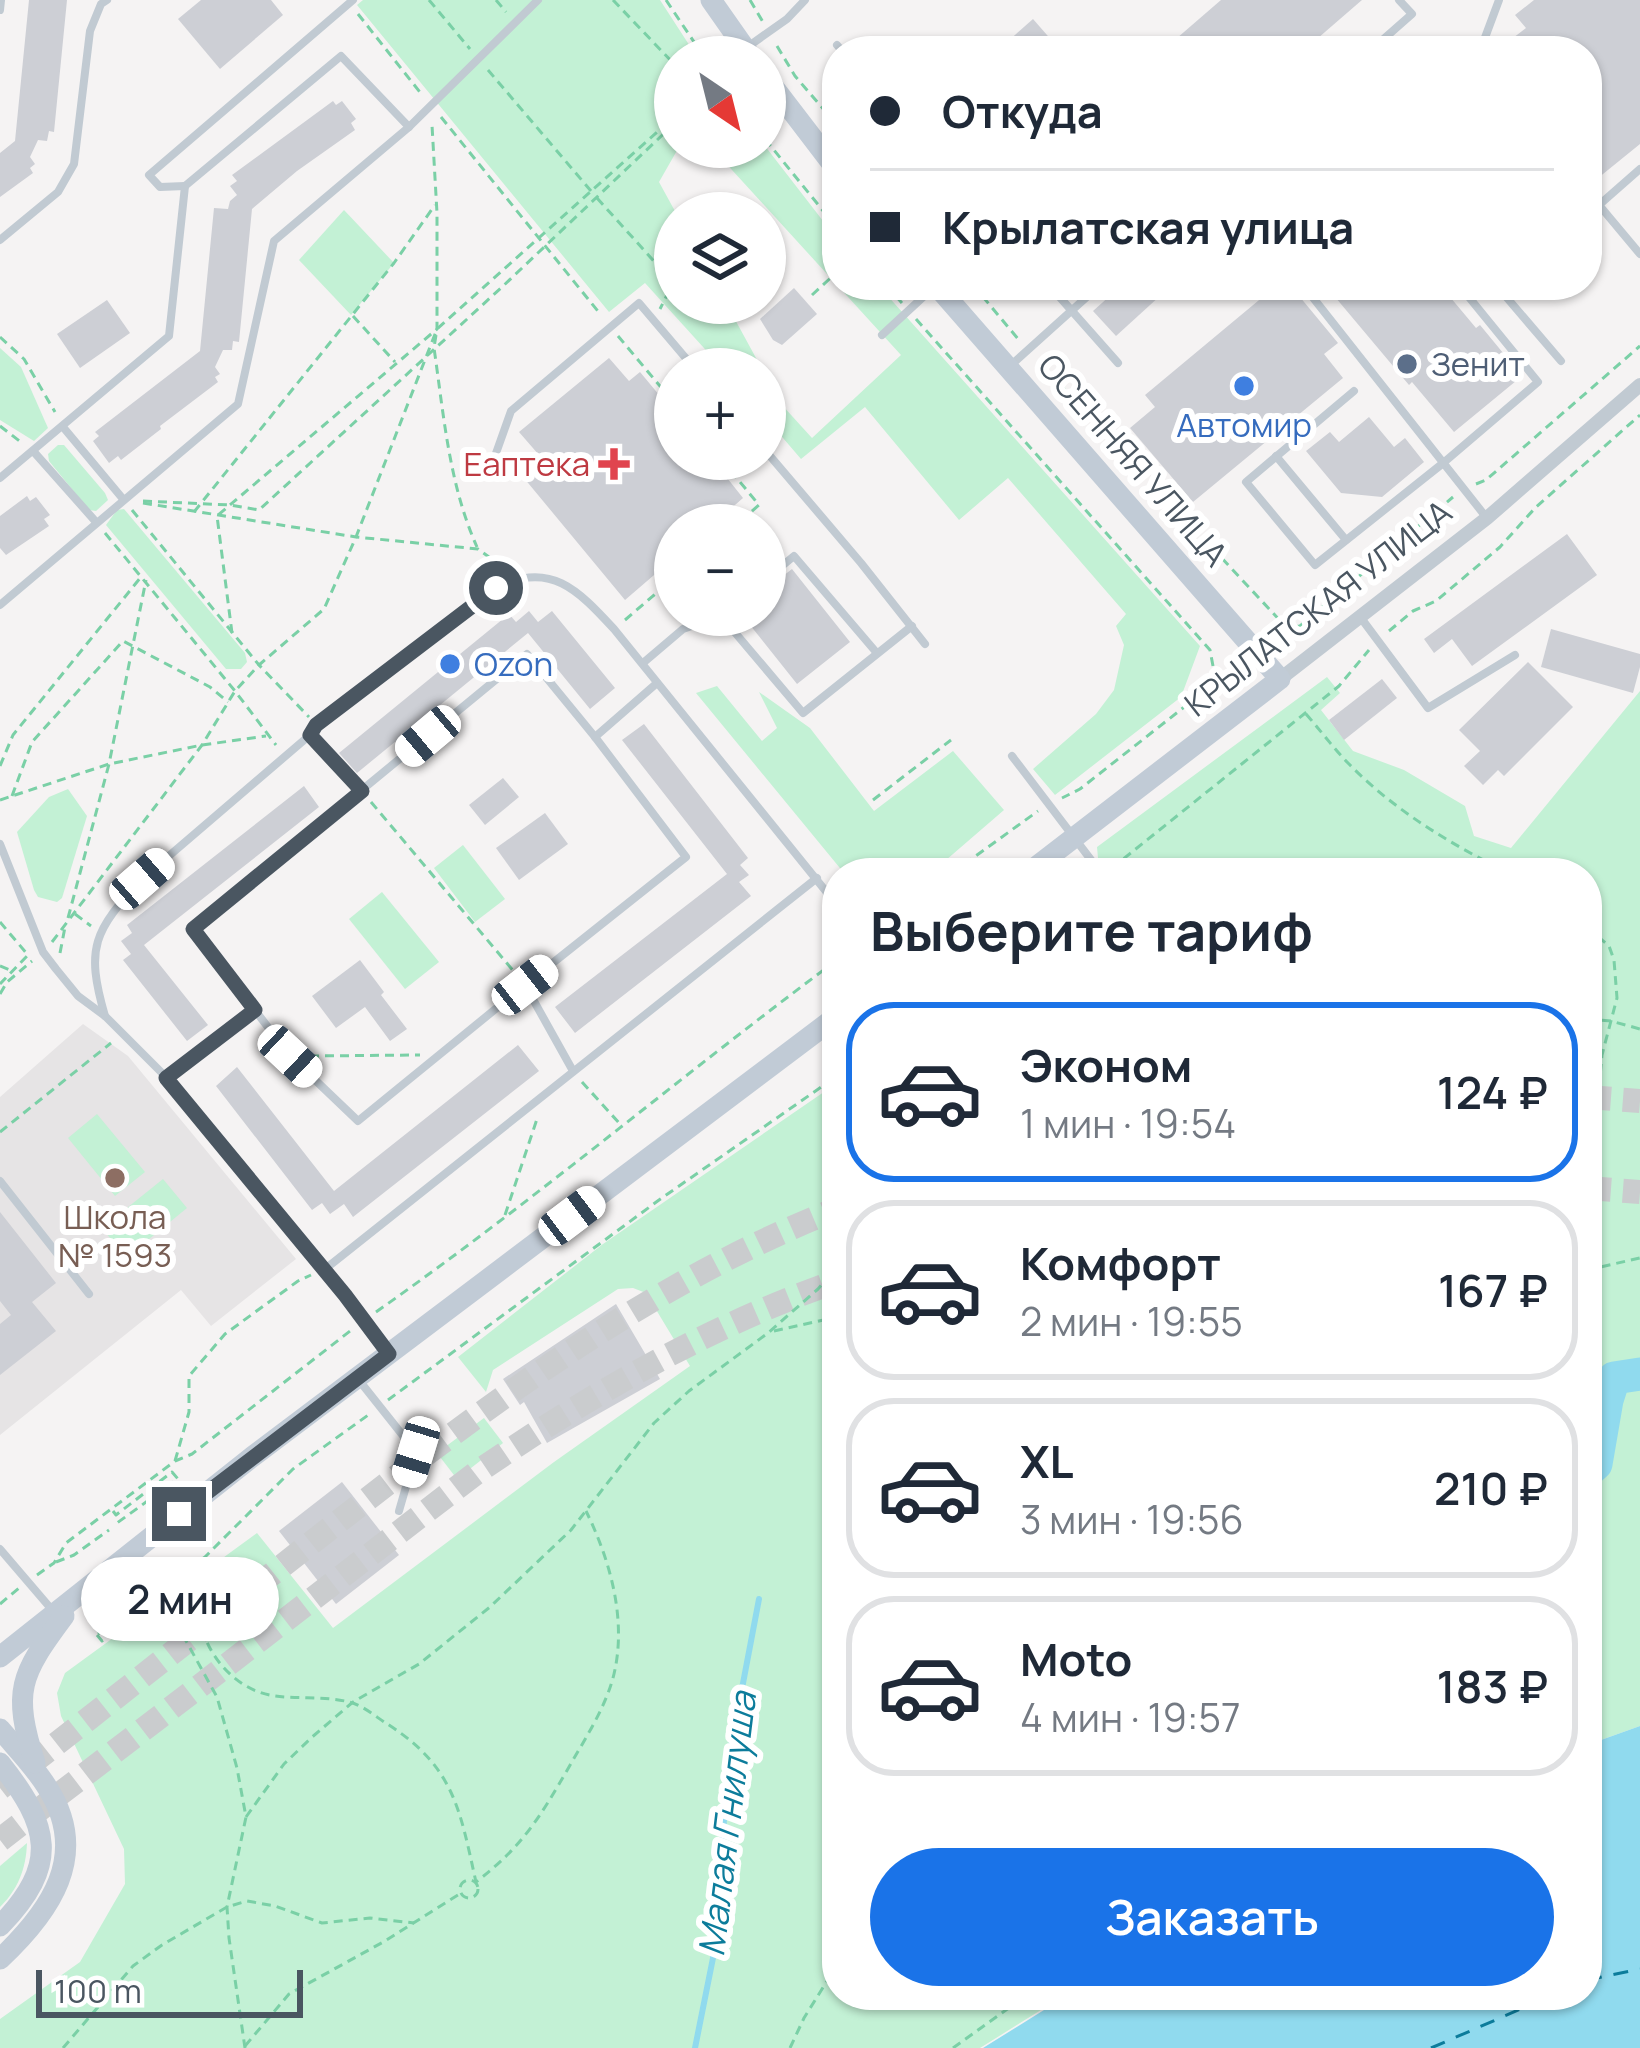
<!DOCTYPE html>
<html lang="ru">
<meta charset="utf-8">
<style>
:root{--surface:#fff;--page:#f2f2f3;--text:#1f2937;--muted:#747a83;--line:#e0e1e3;--accent:#1a73e8}
body{margin:0;font-family:Manrope,sans-serif;background:var(--page);color:var(--text);height:100vh;display:flex;flex-direction:column;font-size:45px;white-space:nowrap}
*{box-sizing:border-box;margin:0}
p{font-size:39px;color:var(--muted)}
.icon{flex:none;width:66px;height:66px;fill:none;stroke:currentColor;stroke-width:2;stroke-linecap:round;stroke-linejoin:round}
.map{position:relative;flex:1;overflow:hidden}
.drawer{position:absolute;left:822px;top:858px;width:780px;height:1152px;display:flex;flex-direction:column;background:var(--surface);border-radius:48px;box-shadow:0 3px 9px #0004}
.drawer>*{flex:none}
.guide{position:absolute;left:822px;top:36px;width:780px;height:264px;border-radius:48px;box-shadow:0 3px 9px #0004;display:grid;align-content:center;height:264px;padding:0 48px;background:var(--surface)}
.needle{width:78px;rotate:145deg}
.controls{position:absolute;left:654px;top:36px;display:grid;gap:24px}
.controls a{display:grid;place-items:center;width:132px;height:132px;border-radius:50%;background:var(--surface);box-shadow:0 3px 9px #0004;font-size:60px}
.scale{position:absolute;left:36px;bottom:30px;width:267px;box-sizing:border-box;padding-left:12px;border:6px solid #4a5661;border-top:0;font-size:33px;line-height:42px;white-space:nowrap;color:#4a5661;-webkit-text-stroke:9px #fff;paint-order:stroke}
.end{position:absolute;width:54px;height:54px;margin:-27px;border:15px solid #4a5661;background:#fff;box-shadow:0 0 0 6px #fff}
.from{border-radius:50%}
.bubble{position:absolute;height:84px;border-radius:42px;background:var(--surface);box-shadow:0 3px 9px #0004;font-size:39px;font-weight:600;line-height:84px;text-align:center}
.car{position:absolute;width:36px;height:72px;margin:-36px -18px;border-radius:15px;box-shadow:0 0 9px 3px #0007;background:linear-gradient(#fff 24%,#345 0 40%,#fff 0 76%,#345 0 86%,#fff 0)}
.guide b{display:flex;align-items:center;gap:42px;height:114px;font-size:45px}
.guide b+b{border-top:3px solid var(--line)}
.guide i{width:30px;height:30px;background:var(--text)}
ul{padding:0;list-style:none}
li{display:flex;align-items:center;gap:36px;height:180px;margin:0 24px 18px;padding:0 24px;border:6px solid var(--line);border-radius:48px}
li div{flex:1}
li b{display:block;font-size:45px}
li em{font-style:normal;font-weight:600}
li.active{border-color:var(--accent)}
li>.icon{width:108px;height:108px;stroke-width:1.5}
h2{padding:0 48px;font-size:54px;line-height:144px}
.button{display:flex;gap:24px;margin-top:auto;padding:24px 48px}
.button a{flex:1;height:138px;border-radius:72px;background:var(--accent);color:#fff;font-size:48px;font-weight:600;line-height:138px;text-align:center}
.map>svg:first-child{display:block}
.education{fill:#e6e4e5}
.green{fill:#c3f1d5}
.water{fill:#90daee}
.lines{fill:none;stroke-linecap:round;stroke-linejoin:round}
.stream{stroke:#90daee;stroke-width:6}
.river{stroke:#90daee;stroke-width:33}
.ferry{stroke:#0c7c9b;stroke-width:3;stroke-dasharray:15 12;stroke-linecap:butt}
.building{fill:#cdcfd5}
.primary-tunnel{stroke:#caccce;stroke-width:24;stroke-dasharray:24 12;stroke-linecap:butt}
.path{stroke:#7ad0a6;stroke-width:3;stroke-dasharray:9 6;stroke-linecap:butt}
.lane{stroke:#c1cad2;stroke-width:8}
.street{stroke:#c1cad2;stroke-width:14}
.secondary{stroke:#c1cbd6;stroke-width:21}
.route{stroke:#4a5661;stroke-width:15}
.service-dot{fill:#5c6f8a;stroke:#fff;stroke-width:4.5}
.shop-dot{fill:#3f7fe0;stroke:#fff;stroke-width:4.5}
.health-dot{fill:#e0444e;stroke:#fff;stroke-width:4.5}
.education-dot{fill:#8d6e63;stroke:#fff;stroke-width:4.5}
.labels{text-anchor:middle;stroke-width:12;stroke-linejoin:round;paint-order:stroke}
.service-label{font-size:33px;fill:#4e5e75;stroke:#fff;text-anchor:start}
.shop-label{font-size:33px;fill:#366cbe;stroke:#fff}
.street-label{font-size:33px;fill:#4a5661;stroke:#fff}
.health-label{font-size:33px;fill:#be3a42;stroke:#fff;text-anchor:end}
.education-label{font-size:33px;fill:#785e54;stroke:#fff}
.water-label{font-size:36px;font-style:italic;fill:#0c7c9b;stroke:#fff}
</style>
<div class="map">
<svg width="1640" height="2048" viewBox="0 0 1640 2048">
<rect width="100%" height="100%" fill="#f5f3f3"/>
<polygon class="education" points="83,1024 128,1056 296,1259 211,1326 181,1290 0,1435 0,1097"/>
<g class="green">
<polygon points="363,0 660,0 697,57 675,57 675,147 679,147 659,182 676,213 675,303 726,303 762,369 723,369 645,283 609,312 357,5"/>
<polygon points="765,146 837,239 837,285 878,285 1200,646 1181,697 1055,795 1033,769 1096,714 1114,690 1124,645 1116,626 1126,614 1008,478 959,520 865,407 801,459 765,417 765,374 782,405 812,438 901,355 711,147"/>
<polygon points="344,210 394,263 351,315 299,260"/>
<polygon points="0,348 21,367 48,428 34,441 0,420"/>
<polygon points="58,445 64,445 105,493 108,500 96,511 89,510 49,461 48,454"/>
<polygon points="124,509 245,653 247,662 241,669 226,669 106,525 117,510"/>
<polygon points="1327,677 1340,693 1321,710 1353,751 1404,770 1465,806 1474,836 1511,848 1640,691 1640,1726 1587,1745 1587,1126 1594,1061 1587,1059 1587,873 1110,873 1098,858 1097,847"/>
<polygon points="717,686 762,741 777,728 759,692 810,728 874,811 953,751 1004,810 931,873 844,873 696,693"/>
<polygon points="68,789 87,816 62,898 57,902 38,897 34,890 17,832 49,797"/>
<polygon points="463,845 505,899 475,922 434,868"/>
<polygon points="382,892 439,962 405,989 349,919"/>
<polygon points="837,1083 837,1995 1065,1995 980,2048 0,2048 0,2019 80,1962 125,1884 124,1849 61,1716 57,1693 65,1673 257,1533 333,1628 554,1462 690,1366 646,1293 633,1288 618,1289 493,1370 486,1392 458,1357 603,1244"/>
<polygon points="97,1114 145,1172 115,1196 68,1138"/>
<polygon points="163,1179 187,1208 126,1258 102,1228"/>
<polygon points="484,1418 503,1443 457,1479 437,1453"/>
<path d="M27,1843C26,1869 18,1889 0,1907V1866Z"/>
</g>
<polygon class="water" points="1640,1726 1640,2048 983,2048 1068,1995 1587,1995 1587,1745"/>
<g class="lines">
<polyline class="stream" points="695,2048 713,1958 729,1757 759,1599"/>
<polyline class="river" points="1587,1472 1596,1464 1607,1400 1614,1378 1640,1374"/>
<g class="ferry">
<polyline points="1587,1980 1640,1969"/>
<polyline points="1431,2048 1553,1995"/>
</g>
</g>
<g class="building">
<polygon points="29,0 67,0 54,132 49,131 47,141 38,140 30,157 35,164 30,168 33,173 0,197 0,153 15,141"/>
<polygon points="201,0 271,0 283,15 220,69 178,19"/>
<polygon points="1221,0 1362,0 1303,51 1162,51"/>
<polygon points="1534,0 1640,0 1640,144 1587,187 1587,51 1496,51 1526,28 1515,15"/>
<polygon points="1033,19 1061,51 997,51"/>
<polygon points="333,101 336,105 342,101 356,119 351,123 355,130 297,171 252,209 239,342 233,341 232,350 223,350 215,367 220,374 215,377 218,382 160,426 161,429 121,460 118,456 109,463 93,441 99,436 95,432 200,351 214,208 228,209 230,201 237,195 230,186 237,181 232,175"/>
<polygon points="1122,285 1172,285 1116,336 1093,311"/>
<polygon points="1277,285 1290,285 1338,343 1324,354 1343,378 1193,502 1130,428 1155,407 1145,395"/>
<polygon points="1325,285 1440,285 1476,328 1480,325 1522,376 1454,432 1412,382 1409,385"/>
<polygon points="794,288 817,314 782,345 773,340 760,319"/>
<polygon points="107,300 130,333 80,368 57,334"/>
<polygon points="609,358 629,381 640,372 675,414 675,459 712,459 743,498 712,525 675,525 675,557 625,600 519,472 539,455 519,432"/>
<polygon points="1369,417 1394,447 1405,438 1424,462 1382,497 1341,493 1306,451 1330,432 1339,442"/>
<polygon points="27,496 30,501 36,497 50,515 44,519 49,526 6,555 0,548 0,516"/>
<polygon points="1567,534 1597,575 1472,666 1452,639 1434,653 1424,639"/>
<polygon points="792,569 850,642 797,684 742,615 765,615 765,590"/>
<polygon points="529,611 538,622 552,611 615,688 590,709 528,633 357,773 339,753 509,614 516,622"/>
<polygon points="1551,629 1640,654 1640,667 1633,693 1541,667"/>
<polygon points="1528,662 1573,707 1504,776 1498,770 1483,785 1464,766 1480,751 1459,730"/>
<polygon points="1382,679 1397,698 1344,740 1329,720"/>
<polygon points="644,724 748,858 740,865 749,875 739,882 751,896 575,1033 555,1007 727,874 622,740"/>
<polygon points="503,778 519,797 485,825 469,805"/>
<polygon points="304,786 319,807 144,945 208,1025 187,1041 123,960 131,954 121,941 132,933 127,925"/>
<polygon points="545,813 568,844 519,880 496,848"/>
<polygon points="360,960 384,992 381,995 407,1029 390,1041 365,1007 336,1028 312,996"/>
<polygon points="518,1045 539,1071 353,1217 344,1204 330,1214 322,1203 312,1210 216,1086 237,1067 334,1191"/>
<polygon points="0,1212 56,1283 32,1302 56,1331 0,1375 0,1324 11,1315 0,1301"/>
<polygon points="616,1304 660,1379 547,1443 524,1402 520,1405 503,1379"/>
<polygon points="342,1482 399,1555 336,1604 279,1531"/>
</g>
<g class="lines">
<g class="primary-tunnel">
<polyline points="1587,1097 1640,1101"/>
<polyline points="1587,1188 1640,1192"/>
<path d="M0,1788C105,1706 210,1623 315,1540C477,1413 644,1285 837,1209"/>
<path d="M0,1840L476,1473C589,1395 707,1327 837,1281"/>
</g>
<g class="path">
<polyline points="429,0 470,49"/>
<polyline points="496,0 506,12"/>
<polyline points="613,0 675,65"/>
<polyline points="666,0 704,57"/>
<polyline points="750,0 763,22"/>
<polyline points="358,14 423,96"/>
<polyline points="777,46 795,76 837,125"/>
<polyline points="488,70 591,191"/>
<polyline points="441,117 601,315"/>
<polyline points="765,139 837,228"/>
<polyline points="597,198 661,269 671,287 660,309"/>
<polyline points="886,285 902,303"/>
<polyline points="973,285 1019,340"/>
<polyline points="812,295 837,272"/>
<polyline points="353,316 395,362"/>
<polyline points="916,319 1210,650 1216,682 1080,789 1062,798"/>
<path d="M436,335L434,348C444,417 449,484 477,547"/>
<polyline points="618,336 675,404"/>
<polyline points="0,337 24,359 55,412"/>
<polyline points="1038,361 1286,627 1300,626 1453,497"/>
<polyline points="0,426 22,443"/>
<polyline points="721,459 759,505 736,525"/>
<polyline points="1476,484 1486,480 1640,346"/>
<polyline points="143,501 230,505 259,510 502,287 675,123"/>
<polyline points="143,503 356,537 478,549 507,570"/>
<polyline points="132,510 259,665 309,717"/>
<polyline points="194,512 394,263 435,205"/>
<polyline points="105,533 235,691 276,745"/>
<polyline points="625,620 675,577"/>
<polyline points="1389,631 1413,611 1436,601 1500,547 1536,507 1640,415"/>
<polyline points="232,633 217,516 437,329 437,213 432,125"/>
<path d="M1306,714C1321,731 1334,749 1350,765C1395,811 1452,845 1509,873"/>
<polyline points="0,766 13,735 141,577"/>
<polyline points="12,796 32,742 123,641 210,687 228,702"/>
<polyline points="0,800 109,764 202,745 266,736"/>
<polyline points="873,800 951,740"/>
<polyline points="371,802 516,974"/>
<polyline points="1112,868 1339,686 1369,650"/>
<polyline points="952,873 1038,811"/>
<polyline points="75,914 91,926"/>
<polyline points="68,918 109,764 146,580"/>
<polyline points="0,922 28,955 0,984"/>
<polyline points="1587,927 1609,946 1614,960 1617,998 1602,1055 1587,1218"/>
<polyline points="52,942 202,745 235,691 259,665 324,609 356,537 437,329 675,116"/>
<polyline points="60,953 65,927"/>
<polyline points="0,966 10,970"/>
<polyline points="0,994 7,982 32,961"/>
<polyline points="1587,1019 1611,1021 1640,1029"/>
<polyline points="310,1056 420,1055"/>
<polyline points="582,1082 620,1124"/>
<polyline points="0,1132 111,1043"/>
<polyline points="505,1215 538,1116"/>
<polyline points="1587,1270 1640,1258"/>
<path d="M376,1312C534,1201 682,1075 837,960"/>
<polyline points="774,1331 837,1317"/>
<polyline points="388,1400 659,1200 837,1076"/>
<polyline points="175,1461 189,1412 189,1376 225,1334 298,1281 311,1275"/>
<polyline points="113,1511 116,1515 172,1472 178,1479 117,1523"/>
<polyline points="56,1562 74,1555 109,1530"/>
<polyline points="37,1575 54,1563 66,1543 175,1461 192,1454 354,1328"/>
<path d="M197,1584C199,1599 199,1616 203,1631C212,1663 242,1692 275,1696C299,1699 326,1696 349,1702C363,1705 377,1718 389,1725C455,1768 460,1811 476,1882C523,1846 540,1817 569,1767C586,1737 606,1707 614,1674C627,1619 610,1560 586,1511"/>
<polyline points="166,1585 205,1557 293,1469 371,1413"/>
<polyline points="0,1604 19,1588"/>
<polyline points="166,1607 214,1571 206,1560"/>
<polyline points="98,1634 157,1591"/>
<polyline points="97,1635 102,1641 158,1600 180,1630 217,1697 237,1768 246,1817 227,1907 229,1938 245,2048"/>
<polyline points="246,1817 284,1764 311,1738 353,1702 419,1664 490,1607 571,1530 654,1423 689,1391 768,1333 818,1289 837,1267"/>
<circle cx="469" cy="1889" r="9"/>
<polyline points="245,2046 289,1994 385,1941 461,1893"/>
<polyline points="63,2048 133,1966 162,1945 227,1907 247,1901 275,1906 322,1923 370,1918 414,1923"/>
<polyline points="790,2048 804,2018 837,1965"/>
<polyline points="953,2048 1027,1995"/>
</g>
<g class="lane">
<polyline points="0,10 1,0"/>
<polyline points="837,45 842,51"/>
<polyline points="746,48 787,19 805,0"/>
<polyline points="1370,51 1412,14 1399,0"/>
<polyline points="1480,51 1499,0"/>
<polyline points="1640,169 1599,205 1640,254"/>
<polyline points="185,186 160,187 149,175 353,0"/>
<polyline points="1587,215 1599,205"/>
<polyline points="0,240 58,192 74,164 90,31 101,4 107,0"/>
<polyline points="1049,285 1118,363"/>
<polyline points="1303,285 1486,517"/>
<polyline points="1496,285 1561,361"/>
<polyline points="882,335 935,286"/>
<polyline points="1010,366 1100,285"/>
<polyline points="1354,391 1246,482 1315,565 1442,464 1538,382 1459,285"/>
<polyline points="63,427 123,499"/>
<polyline points="765,450 861,563 925,644"/>
<polyline points="34,452 96,522"/>
<polyline points="495,456 511,411 639,303 695,369"/>
<polyline points="1276,456 1346,540"/>
<polyline points="0,478 169,336 185,186 341,56 409,127"/>
<polyline points="765,580 794,556 876,652"/>
<polyline points="0,605 238,404 274,241 409,127 538,0"/>
<polyline points="721,616 803,713 912,626"/>
<polyline points="1361,618 1428,708 1515,655"/>
<polyline points="643,663 683,629 721,616"/>
<polyline points="310,735 362,791"/>
<polyline points="595,737 657,683"/>
<polyline points="1012,756 1101,873"/>
<polyline points="0,844 43,952 56,969 78,996 105,1016 167,1078 365,1320 389,1353"/>
<polyline points="525,985 358,1121 290,1056 193,929 527,654 595,737 686,857 525,985 573,1071"/>
<path d="M105,1016C85,947 94,931 142,879L310,735L317,725L496,588C550,560 578,590 614,629L837,905"/>
<polyline points="167,1078 255,1010"/>
<polyline points="0,1181 89,1294"/>
<polyline points="324,1270 817,878"/>
<polyline points="358,1379 416,1452 399,1511"/>
<polyline points="0,1549 53,1611"/>
</g>
<polyline class="street" points="1280,679 1487,518 1640,385"/>
<g class="secondary">
<polyline points="711,0 751,57"/>
<polyline points="765,76 837,170"/>
<polyline points="936,285 1280,679 1028,873"/>
<polyline points="0,1657 252,1457 837,1016"/>
<path d="M0,1729C16,1748 34,1766 47,1787C91,1855 50,1912 0,1959"/>
<path d="M0,1763C50,1826 60,1864 0,1926"/>
<path d="M35,1763C12,1691 20,1675 64,1616"/>
</g>
</g>
<g class="lines">
<polyline class="route" points="179,1514 389,1354 345,1295 166,1078 255,1010 193,929 362,791 310,735 316,725 496,588"/>
</g>
<circle class="service-dot" cx="1407" cy="364" r="12"/>
<g class="shop-dot">
<circle cx="1244" cy="386" r="12"/>
<circle cx="450" cy="664" r="12"/>
</g>
<path class="health-dot" d="M608 446h12v12h12v12h-12v12h-12v-12h-12v-12h12z"/>
<circle class="education-dot" cx="115" cy="1178" r="12"/>
<g class="labels">
<g class="service-label">
<text x="1431" y="376">Зенит</text>
</g>
<g class="shop-label">
<text x="1244" y="437">Автомир</text>
<text x="474" y="676" text-anchor="start">Ozon</text>
</g>
<g class="street-label">
<text transform="translate(1133 460) rotate(49)" y="12">ОСЕННЯЯ УЛИЦА</text>
<text transform="translate(1318 608) rotate(-38)" y="12">КРЫЛАТСКАЯ УЛИЦА</text>
</g>
<g class="health-label">
<text x="590" y="476">Еаптека</text>
</g>
<g class="education-label">
<text x="115" y="1229">Школа<tspan x="115" dy="38">№ 1593</tspan></text>
</g>
<g class="water-label">
<text transform="translate(727 1824) rotate(-83)" y="13">Малая Гнилуша</text>
</g>
</g>
</svg>
<div class="controls">
<a><svg class="needle" viewBox="-14 -14 28 28"><path d="M0-13l5 13h-10z" fill="#e53935"/><path d="M0 13l5-13h-10z" fill="#747a83"/></svg></a>
<a><svg class="icon" aria-label="layers" viewBox="0 0 24 24"><path d="M12 4l9 5-9 5-9-5zM3 14l9 5 9-5"/></svg></a>
<a>+</a>
<a>−</a>
</div>
<div class="scale">100 m</div>
<i class="end from" style="left:496px;top:588px"></i>
<i class="end" style="left:179px;top:1514px"></i>
<div class="bubble" style="left:81px;top:1557px;width:198px">2 мин</div>
<i class="car" style="left:428px;top:736px;rotate:230deg"></i>
<i class="car" style="left:142px;top:879px;rotate:49deg"></i>
<i class="car" style="left:525px;top:985px;rotate:52deg"></i>
<i class="car" style="left:290px;top:1056px;rotate:133deg"></i>
<i class="car" style="left:572px;top:1216px;rotate:53deg"></i>
<i class="car" style="left:416px;top:1452px;rotate:197deg"></i>
<div class="guide">
<b><i class="from"></i>Откуда</b>
<b><i></i>Крылатская улица</b>
</div>
<section class="drawer">
<h2>Выберите тариф</h2>
<ul>
<li class="active"><svg class="icon" aria-label="car" viewBox="0 0 24 24"><path d="M5 17H2v-5l4-1 3-4h7l3 4 3 1v5h-3M9 17h6M6 11h13"/><circle cx="7" cy="17" r="2"/><circle cx="17" cy="17" r="2"/></svg><div><b>Эконом</b><p>1 мин · 19:54</p></div><em>124 ₽</em></li>
<li><svg class="icon" aria-label="car" viewBox="0 0 24 24"><path d="M5 17H2v-5l4-1 3-4h7l3 4 3 1v5h-3M9 17h6M6 11h13"/><circle cx="7" cy="17" r="2"/><circle cx="17" cy="17" r="2"/></svg><div><b>Комфорт</b><p>2 мин · 19:55</p></div><em>167 ₽</em></li>
<li><svg class="icon" aria-label="car" viewBox="0 0 24 24"><path d="M5 17H2v-5l4-1 3-4h7l3 4 3 1v5h-3M9 17h6M6 11h13"/><circle cx="7" cy="17" r="2"/><circle cx="17" cy="17" r="2"/></svg><div><b>XL</b><p>3 мин · 19:56</p></div><em>210 ₽</em></li>
<li><svg class="icon" aria-label="car" viewBox="0 0 24 24"><path d="M5 17H2v-5l4-1 3-4h7l3 4 3 1v5h-3M9 17h6M6 11h13"/><circle cx="7" cy="17" r="2"/><circle cx="17" cy="17" r="2"/></svg><div><b>Moto</b><p>4 мин · 19:57</p></div><em>183 ₽</em></li>
</ul>
<div class="button"><a>Заказать</a></div>
</section>
</div>
